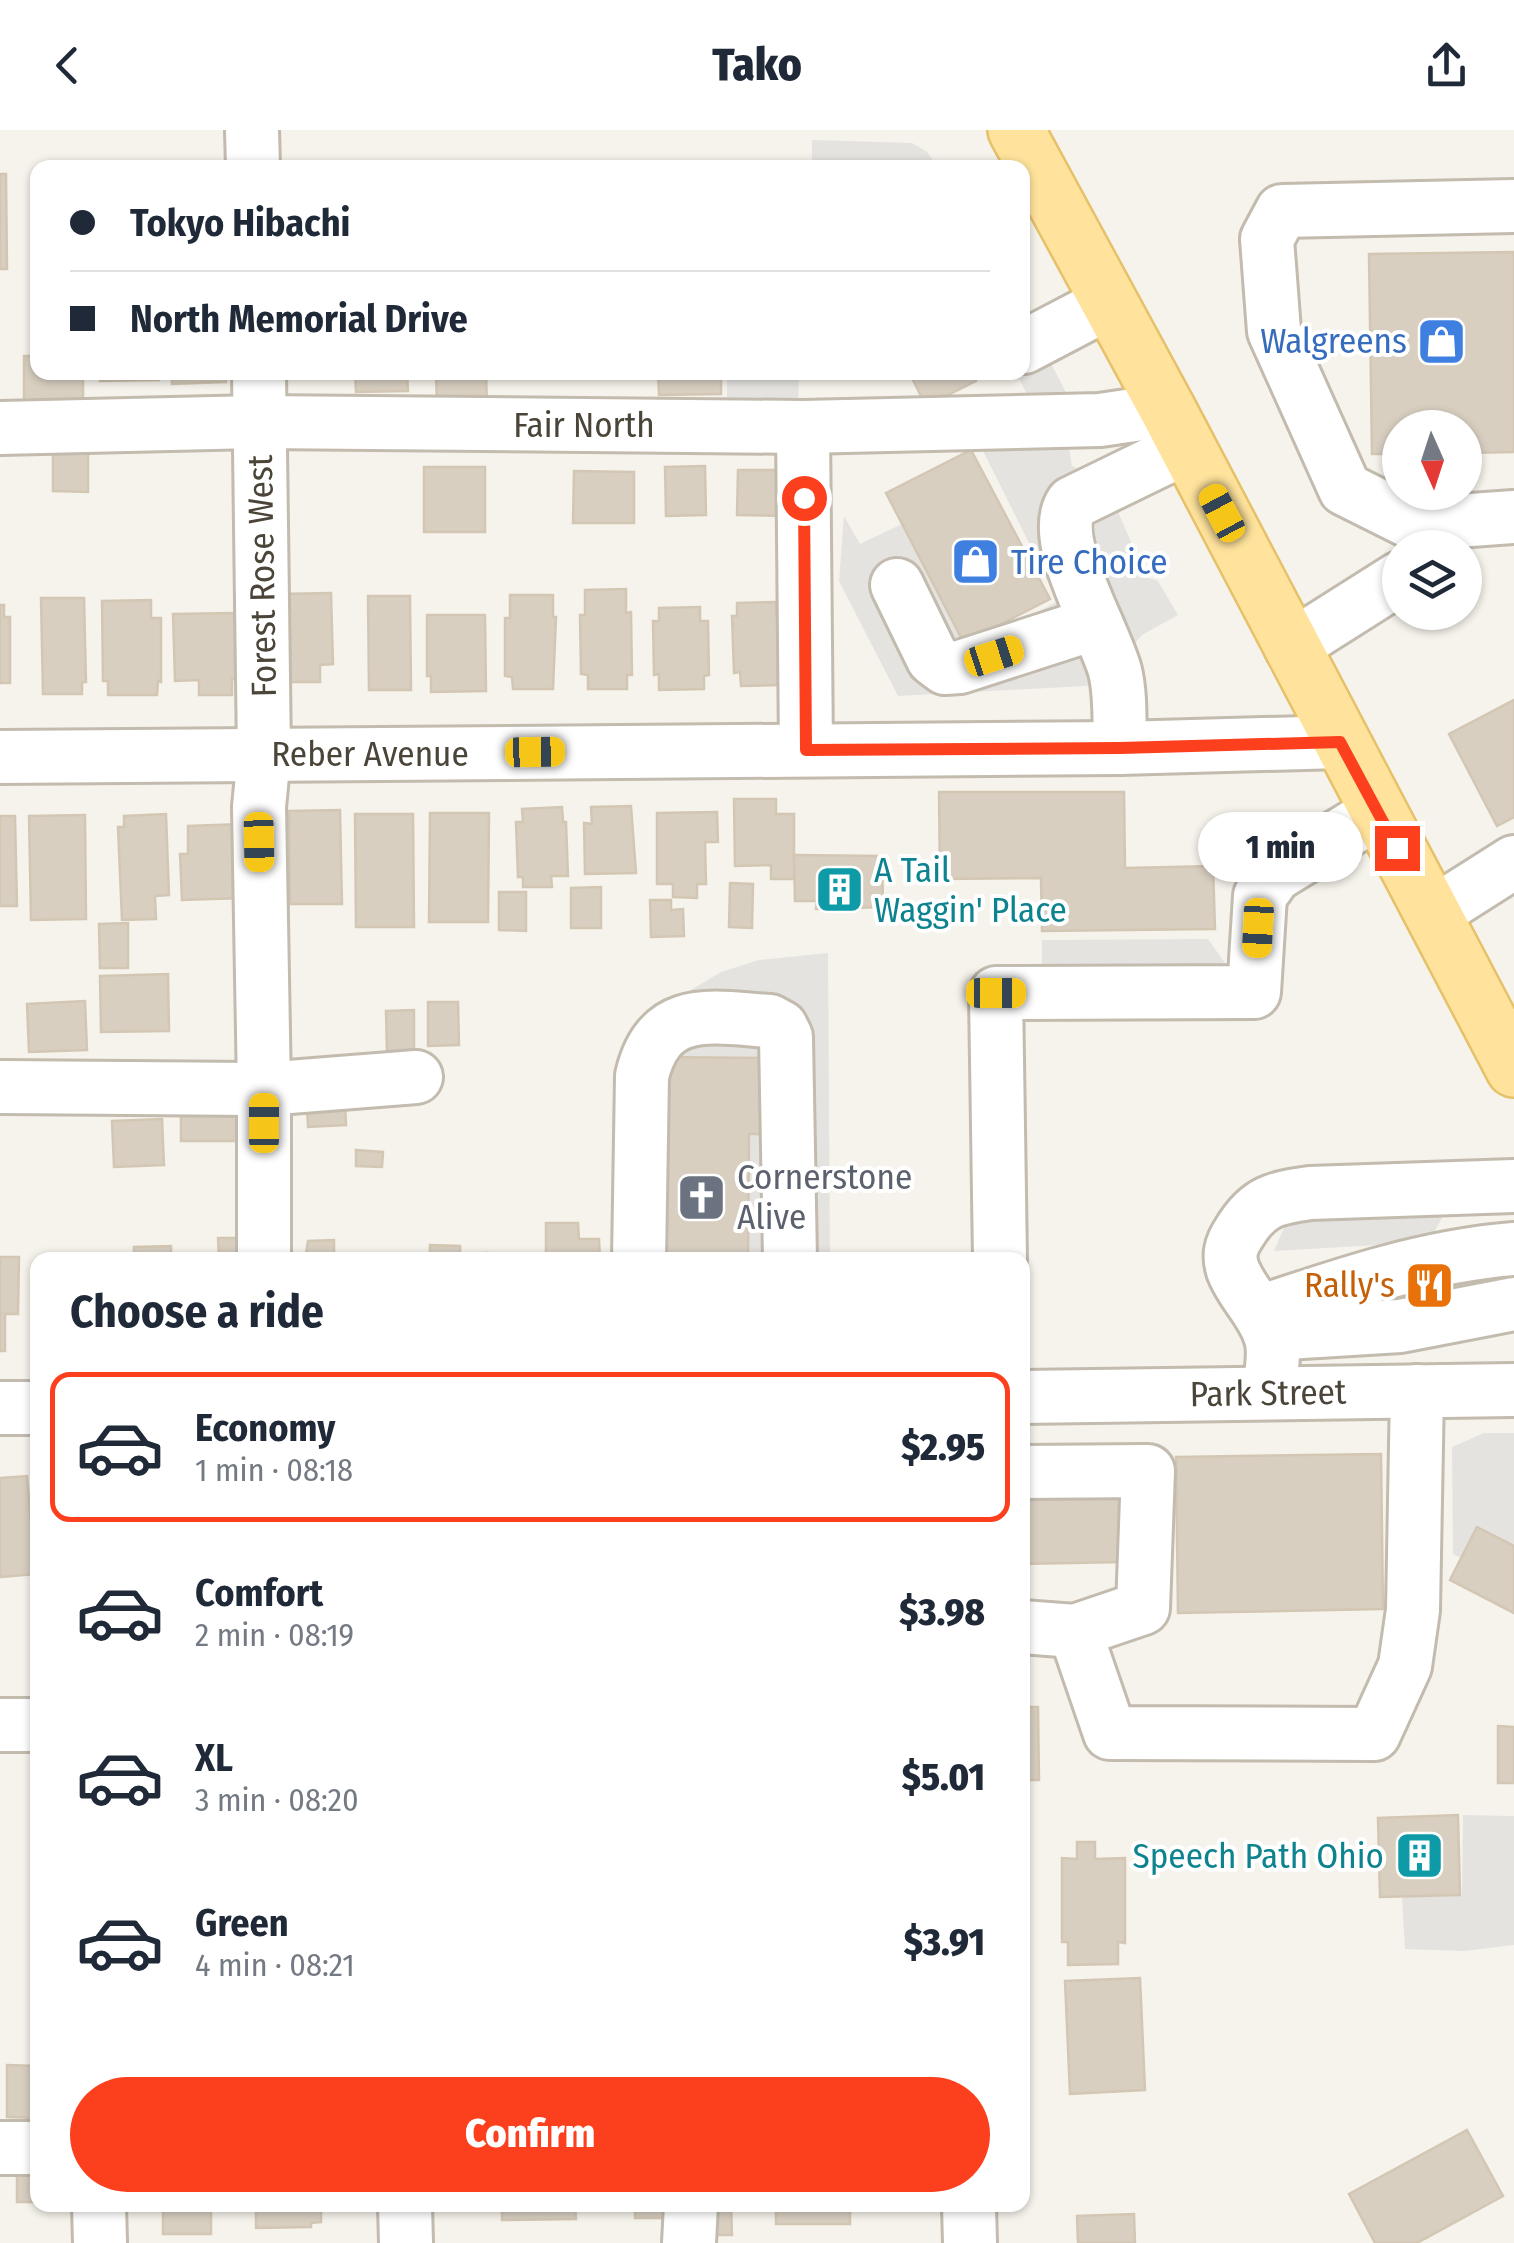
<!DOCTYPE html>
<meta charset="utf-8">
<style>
:root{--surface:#fff;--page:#f6f6f7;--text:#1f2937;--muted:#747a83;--line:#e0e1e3;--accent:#fc3f1d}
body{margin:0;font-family:"Fira Sans Condensed",sans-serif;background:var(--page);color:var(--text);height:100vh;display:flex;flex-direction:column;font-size:38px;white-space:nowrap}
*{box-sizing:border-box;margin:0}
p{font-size:32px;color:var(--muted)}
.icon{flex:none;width:55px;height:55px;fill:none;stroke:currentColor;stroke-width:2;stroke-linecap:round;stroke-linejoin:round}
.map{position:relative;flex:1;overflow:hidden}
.drawer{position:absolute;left:30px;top:1122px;width:1000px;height:960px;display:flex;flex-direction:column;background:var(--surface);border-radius:20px;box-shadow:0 2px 8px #0004}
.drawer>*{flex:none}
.hud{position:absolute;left:30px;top:30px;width:1000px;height:220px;border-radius:20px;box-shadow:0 2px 8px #0004;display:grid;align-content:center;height:220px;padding:0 40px;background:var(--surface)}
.needle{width:65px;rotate:177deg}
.buttons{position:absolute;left:1382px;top:280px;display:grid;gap:20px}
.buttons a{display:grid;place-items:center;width:100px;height:100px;border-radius:50%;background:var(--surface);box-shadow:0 2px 8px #0004;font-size:50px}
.end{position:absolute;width:45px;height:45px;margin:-22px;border:12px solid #fc3f1d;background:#fff;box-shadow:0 0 0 5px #fff}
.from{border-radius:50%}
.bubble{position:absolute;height:70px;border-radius:35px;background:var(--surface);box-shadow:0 2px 8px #0004;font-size:32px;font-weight:800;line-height:70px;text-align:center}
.car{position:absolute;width:30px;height:60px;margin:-30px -15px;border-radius:12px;box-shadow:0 0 8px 2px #0007;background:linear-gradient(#f5c518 24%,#345 0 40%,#f5c518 0 76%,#345 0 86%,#f5c518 0)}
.hud b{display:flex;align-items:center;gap:35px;height:95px;font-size:38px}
.hud b+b{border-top:2px solid var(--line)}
.hud i{width:25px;height:25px;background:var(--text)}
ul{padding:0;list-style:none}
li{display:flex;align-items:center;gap:30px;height:150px;margin:0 20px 15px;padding:0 20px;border:5px solid transparent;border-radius:20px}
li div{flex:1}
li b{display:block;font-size:38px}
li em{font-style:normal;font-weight:800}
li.current{border-color:var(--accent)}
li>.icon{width:90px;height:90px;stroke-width:1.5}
h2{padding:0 40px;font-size:45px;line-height:120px}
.primary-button{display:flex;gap:20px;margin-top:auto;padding:20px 40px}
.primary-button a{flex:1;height:115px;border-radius:60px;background:var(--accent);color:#fff;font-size:40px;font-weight:800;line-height:115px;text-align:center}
header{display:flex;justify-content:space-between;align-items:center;height:130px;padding:0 40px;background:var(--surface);font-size:45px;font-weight:800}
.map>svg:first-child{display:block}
.parking{fill:#e5e3e0}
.building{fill:#d8cfc1;stroke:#d3c7b4;stroke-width:2.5}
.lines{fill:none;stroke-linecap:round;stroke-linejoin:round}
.minor-casing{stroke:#c2bbae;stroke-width:58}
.major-casing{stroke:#e6c16a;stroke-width:60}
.minor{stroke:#fff;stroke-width:52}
.major{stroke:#ffe39c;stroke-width:55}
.route{stroke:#fc3f1d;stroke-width:12}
.labels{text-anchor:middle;stroke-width:8;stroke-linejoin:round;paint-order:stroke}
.shop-label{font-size:35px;fill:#366cbe;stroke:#fff;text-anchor:end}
.street-label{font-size:35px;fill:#4b4439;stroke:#fff}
.culture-label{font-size:35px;fill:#0d838f;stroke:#fff;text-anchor:start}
.worship-label{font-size:35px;fill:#5b616d;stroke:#fff;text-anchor:start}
.food-label{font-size:35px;fill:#c56008;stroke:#fff;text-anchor:end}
</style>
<header><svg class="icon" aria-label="back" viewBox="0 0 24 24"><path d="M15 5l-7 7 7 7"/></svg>Tako<svg class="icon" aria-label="share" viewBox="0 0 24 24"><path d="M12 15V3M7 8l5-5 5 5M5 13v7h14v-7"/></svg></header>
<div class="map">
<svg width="1514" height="2113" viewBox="0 0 1514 2113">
<rect width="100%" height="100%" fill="#f6f3ec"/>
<g class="parking">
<polygon points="812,10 912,13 927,22 938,37 816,37 812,28"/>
<polygon points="1023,180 1072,274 1032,274 1016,243 1022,242"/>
<polygon points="727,243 799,243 798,284 727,284"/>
<polygon points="973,301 1066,301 1072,336 1080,340 1090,339 1120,377 1119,384 1146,447 1158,451 1178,485 1142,505 1136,512 1133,529 1103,555 898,566 839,451 844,386 860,414 902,394 968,519 1058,471"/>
<polygon points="1208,809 1227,836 1042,836 1042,810"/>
<polygon points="828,823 830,1130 748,1130 749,1004 766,1004 767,928 658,927 674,870 721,842 759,830"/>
<polygon points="1446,1080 1429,1112 1274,1121 1287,1091"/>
<polygon points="1484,1303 1514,1303 1514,1416 1478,1397 1461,1428 1453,1424 1452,1317"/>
<polygon points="1463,1685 1514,1686 1514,1815 1464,1821 1405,1819 1402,1767 1462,1766"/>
</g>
<g class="building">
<polygon points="224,33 224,38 185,38 185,34"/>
<polygon points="0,44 6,44 7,139 0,139"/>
<polygon points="1514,122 1514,322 1465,323 1465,298 1400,298 1400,324 1372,324 1369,124"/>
<polygon points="24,226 38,226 38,242 83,242 83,274 24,273"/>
<polygon points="100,242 159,242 159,250 100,251"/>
<polygon points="172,242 225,242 226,252 172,254"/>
<polygon points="355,242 407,242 408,261 356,262"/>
<polygon points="436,242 486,242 487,275 437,276"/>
<polygon points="510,242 561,242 561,247 509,246"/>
<polygon points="658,242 721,242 721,264 659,265"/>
<polygon points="909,242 972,242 976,251 926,276"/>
<polygon points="971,320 1050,469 964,513 886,363"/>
<polygon points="88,322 88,362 53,361 53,323"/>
<polygon points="705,336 706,385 666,386 665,337"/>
<rect x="424" y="337" width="61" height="65"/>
<polygon points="738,340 788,340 788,386 737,385"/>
<polygon points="574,341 634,342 634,393 573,393"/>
<polygon points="626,459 626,483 631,482 632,545 627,545 627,559 588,559 588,545 581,544 580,485 585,485 585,460"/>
<polygon points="331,463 333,534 320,535 320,552 286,552 279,464"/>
<polygon points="510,465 553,465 553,487 556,487 553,559 513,559 512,547 505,546 505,488 510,488"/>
<polygon points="368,466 410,466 411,560 369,560"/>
<polygon points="41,468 84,468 86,552 82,552 82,564 43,564"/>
<polygon points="151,470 151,488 161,488 161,552 158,551 157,565 108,565 108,551 103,551 102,471"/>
<polygon points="776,472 776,486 782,486 780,555 741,556 740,542 734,543 732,486 737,486 737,473"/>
<polygon points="0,475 4,475 4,487 10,487 10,553 0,553"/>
<polygon points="700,477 700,491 708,491 709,545 704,546 704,559 659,560 659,544 654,545 653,491 659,491 659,478"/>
<polygon points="234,483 236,549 232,549 232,565 199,565 199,550 175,551 173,484"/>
<polygon points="427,485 485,485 486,561 431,562 431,546 427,546"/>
<polygon points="1514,570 1514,687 1497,696 1449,604"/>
<polygon points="939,662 1124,662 1125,738 1213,736 1215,799 1042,801 1041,748 940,749"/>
<polygon points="734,669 776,669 776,684 794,684 794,749 771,749 771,735 735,736"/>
<polygon points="631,676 636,743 585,744 584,693 592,694 591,677"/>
<polygon points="562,677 563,692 566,692 568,746 551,746 552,757 523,757 523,747 518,747 516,692 523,692 522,679"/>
<polygon points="340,680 342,774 290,774 289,681"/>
<polygon points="717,682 718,712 705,712 706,754 697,754 697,768 673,767 673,754 657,754 657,683"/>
<polygon points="430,683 489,683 488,792 429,792"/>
<polygon points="166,684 169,765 155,766 156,789 122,790 118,697 124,697 124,686"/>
<polygon points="355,684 413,684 414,797 356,797"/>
<polygon points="85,685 86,789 31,790 29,686"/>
<polygon points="0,686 15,686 17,776 0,776"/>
<polygon points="241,694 244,768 182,770 180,724 188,724 188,696"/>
<polygon points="794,725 882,726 883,777 816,779 817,771 795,771"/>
<polygon points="730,753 753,754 752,798 729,797"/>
<polygon points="601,757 601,798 571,798 571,758"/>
<polygon points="499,762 526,762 526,801 499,800"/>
<polygon points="650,770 671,770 671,780 683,779 684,806 651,807"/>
<polygon points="128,793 128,838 100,838 99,794"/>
<polygon points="168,844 169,901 101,902 100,846"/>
<polygon points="85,871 87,920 29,922 27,874"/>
<polygon points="428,872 458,872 459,915 428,916"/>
<polygon points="414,880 414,923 387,923 386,881"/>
<polygon points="657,927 768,928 767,1004 749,1004 748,1130 656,1130"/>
<polygon points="345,972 346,995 308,997 307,974"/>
<polygon points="181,973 237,974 237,1011 181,1011"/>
<polygon points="162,989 164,1035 114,1037 112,991"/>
<polygon points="356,1020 383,1022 382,1037 356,1036"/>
<polygon points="546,1093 578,1093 579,1109 599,1109 600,1130 546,1130"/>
<polygon points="218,1108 242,1108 242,1130 180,1130 219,1127"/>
<polygon points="334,1110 334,1130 305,1130 308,1111"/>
<polygon points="430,1115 460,1116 460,1130 430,1130"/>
<polygon points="171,1116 171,1130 134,1130 134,1117"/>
<polygon points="485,1123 520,1124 520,1130 485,1130"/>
<polygon points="0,1127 19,1127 18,1184 5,1184 5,1221 0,1221"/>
<rect x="35" y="1145" width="3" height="75"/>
<polygon points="1381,1324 1383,1479 1178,1483 1176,1327"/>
<polygon points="27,1346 35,1444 0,1447 0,1348"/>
<polygon points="1120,1359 1121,1432 1022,1434 1022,1361"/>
<polygon points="1477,1397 1514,1416 1514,1483 1450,1450"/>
<polygon points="1022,1577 1038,1577 1039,1650 1022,1650"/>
<polygon points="1498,1596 1514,1597 1514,1653 1498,1653"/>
<polygon points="1458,1685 1460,1765 1380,1767 1378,1688"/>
<polygon points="1077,1712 1095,1712 1095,1729 1125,1728 1125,1813 1118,1812 1118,1834 1068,1835 1068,1812 1062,1812 1062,1728 1077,1729"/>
<polygon points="1140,1848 1145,1960 1070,1964 1065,1851"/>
<polygon points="7,1935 38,1936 38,1988 7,1987"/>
<polygon points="1467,2000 1503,2066 1417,2113 1375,2113 1349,2064"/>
<rect x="17" y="2042" width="21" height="30"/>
<rect x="163" y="2075" width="48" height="29"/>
<polygon points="256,2075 321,2075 321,2092 311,2093 311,2097 256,2098"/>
<polygon points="502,2075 575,2075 576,2089 502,2090"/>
<polygon points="635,2075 663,2075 664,2088 635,2088"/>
<polygon points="703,2075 731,2075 732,2105 703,2105"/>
<rect x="776" y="2075" width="74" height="19"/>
<polygon points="1134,2084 1135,2113 1078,2113 1077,2086"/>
</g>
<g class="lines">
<defs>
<g id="minor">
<polyline points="252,0 253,38"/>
<polyline points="1514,76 1282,81 1267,109 1274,201 1345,359 1415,394 1514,387"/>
<polyline points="1024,217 1108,173"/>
<polyline points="259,242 264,625 259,677 264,959 264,1130"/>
<polyline points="803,297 806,620"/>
<polyline points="0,298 260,292 803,297 1100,290 1168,280"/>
<polyline points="897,455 933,529 945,538 960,537 1096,493"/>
<polyline points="1291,517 1400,448"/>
<path d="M1120,618C1119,593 1121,565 1115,541C1104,500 1047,409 1072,373L1187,317"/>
<polyline points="0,627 1120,618 1340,612"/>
<polyline points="1432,784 1514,732"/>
<polyline points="0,957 264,959 416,947"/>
<path d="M639,1130L642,946C659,874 711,887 770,891L781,897L786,907L790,1130"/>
<polyline points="1000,1130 996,863 1254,862 1260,766 1275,745 1378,682"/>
<path d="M1260,1182C1343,1154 1426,1126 1514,1119"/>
<polyline points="1270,1204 1400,1196 1514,1174"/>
<path d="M1269,1263C1270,1246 1276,1225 1271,1208C1264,1182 1242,1164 1233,1140C1228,1125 1231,1115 1239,1103C1258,1071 1275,1068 1310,1063L1514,1056"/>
<polyline points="1022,1267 1514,1260"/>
<polyline points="0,1278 38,1278"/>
<polyline points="1022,1342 1148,1341 1143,1478 1075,1501 1022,1497"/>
<polyline points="1075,1501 1110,1603 1374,1604 1405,1536 1413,1480 1417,1261"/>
<polyline points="0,1595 38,1595"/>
<polyline points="0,2018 38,2018"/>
<polyline points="99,2075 100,2113"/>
<polyline points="405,2075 406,2113"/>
<polyline points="969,2075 970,2113"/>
<polyline points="689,2113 691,2075"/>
</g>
<polyline id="major" points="1016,0 1168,280 1514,939"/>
</defs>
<use href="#minor" class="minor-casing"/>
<use href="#major" class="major-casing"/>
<use href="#minor" class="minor"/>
<use href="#major" class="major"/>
</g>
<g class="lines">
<polyline class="route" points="804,368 806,620 1120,618 1340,612 1397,718"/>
</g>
<defs>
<symbol id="shop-square" viewBox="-11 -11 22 22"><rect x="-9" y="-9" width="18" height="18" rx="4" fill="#3f7fe0" stroke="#fff"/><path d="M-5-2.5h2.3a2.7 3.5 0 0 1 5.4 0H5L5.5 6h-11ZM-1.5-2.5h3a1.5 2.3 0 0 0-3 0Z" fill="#fff"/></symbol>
<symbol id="building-square" viewBox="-11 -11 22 22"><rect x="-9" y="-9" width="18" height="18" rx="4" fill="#0f9aa8" stroke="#fff"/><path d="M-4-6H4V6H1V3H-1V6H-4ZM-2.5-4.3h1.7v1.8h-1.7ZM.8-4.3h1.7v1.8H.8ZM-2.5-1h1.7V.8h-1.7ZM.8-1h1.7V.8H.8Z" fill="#fff"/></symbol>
<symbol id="church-square" viewBox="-11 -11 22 22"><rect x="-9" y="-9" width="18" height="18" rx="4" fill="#6b7280" stroke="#fff"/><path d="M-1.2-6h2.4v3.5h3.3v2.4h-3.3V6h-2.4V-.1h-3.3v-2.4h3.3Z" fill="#fff"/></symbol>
<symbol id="restaurant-square" viewBox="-11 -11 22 22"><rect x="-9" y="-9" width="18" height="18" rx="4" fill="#e8710a" stroke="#fff"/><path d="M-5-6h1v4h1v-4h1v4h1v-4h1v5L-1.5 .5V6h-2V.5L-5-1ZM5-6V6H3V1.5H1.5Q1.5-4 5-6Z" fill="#fff"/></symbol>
</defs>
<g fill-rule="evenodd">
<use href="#shop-square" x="1414" y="184" width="55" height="55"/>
<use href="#shop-square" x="948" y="404" width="55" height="55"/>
<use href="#building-square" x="812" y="732" width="55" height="55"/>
<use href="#church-square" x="674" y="1040" width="55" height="55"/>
<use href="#restaurant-square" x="1402" y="1128" width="55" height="55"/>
<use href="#building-square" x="1392" y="1698" width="55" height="55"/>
</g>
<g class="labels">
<g class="shop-label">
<text x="1407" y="223">Walgreens</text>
<text x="1011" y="444" text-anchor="start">Tire Choice</text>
</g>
<g class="street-label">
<text x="584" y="307">Fair North</text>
<text transform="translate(262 446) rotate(-91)" y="12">Forest Rose West</text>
<text x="370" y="636">Reber Avenue</text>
<text transform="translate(1268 1263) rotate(-1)" y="12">Park Street</text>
</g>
<g class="culture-label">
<text x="874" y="752">A Tail<tspan x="874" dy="40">Waggin' Place</tspan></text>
<text x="1384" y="1738" text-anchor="end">Speech Path Ohio</text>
</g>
<g class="worship-label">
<text x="737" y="1059">Cornerstone<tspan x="737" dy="40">Alive</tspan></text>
</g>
<g class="food-label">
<text x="1395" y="1167">Rally's</text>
</g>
</g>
</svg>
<div class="buttons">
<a><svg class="needle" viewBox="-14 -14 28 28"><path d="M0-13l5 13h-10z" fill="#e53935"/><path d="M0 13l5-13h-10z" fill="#747a83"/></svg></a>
<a><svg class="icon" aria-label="layers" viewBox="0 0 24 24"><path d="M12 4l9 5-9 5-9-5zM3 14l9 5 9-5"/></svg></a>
</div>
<i class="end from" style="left:804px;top:368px"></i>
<i class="end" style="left:1397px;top:718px"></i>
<div class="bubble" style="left:1198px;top:682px;width:165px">1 min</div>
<i class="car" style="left:1222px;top:383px;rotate:332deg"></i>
<i class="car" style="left:994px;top:526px;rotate:72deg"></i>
<i class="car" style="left:535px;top:622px;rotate:89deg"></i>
<i class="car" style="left:259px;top:712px;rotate:179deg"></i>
<i class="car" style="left:1258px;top:798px;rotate:183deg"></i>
<i class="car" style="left:996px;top:863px;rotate:90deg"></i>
<i class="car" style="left:264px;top:993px;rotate:0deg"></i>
<div class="hud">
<b><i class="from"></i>Tokyo Hibachi</b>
<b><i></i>North Memorial Drive</b>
</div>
<section class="drawer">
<h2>Choose a ride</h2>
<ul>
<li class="current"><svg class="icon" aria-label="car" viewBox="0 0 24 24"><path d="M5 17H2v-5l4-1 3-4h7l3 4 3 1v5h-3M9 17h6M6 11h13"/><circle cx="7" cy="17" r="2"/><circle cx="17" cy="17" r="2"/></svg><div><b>Economy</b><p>1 min · 08:18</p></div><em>$2.95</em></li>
<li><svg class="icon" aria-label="car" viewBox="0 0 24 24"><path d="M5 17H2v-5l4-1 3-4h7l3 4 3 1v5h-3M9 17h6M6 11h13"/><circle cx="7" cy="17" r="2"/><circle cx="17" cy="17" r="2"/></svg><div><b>Comfort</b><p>2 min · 08:19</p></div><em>$3.98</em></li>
<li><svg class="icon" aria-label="car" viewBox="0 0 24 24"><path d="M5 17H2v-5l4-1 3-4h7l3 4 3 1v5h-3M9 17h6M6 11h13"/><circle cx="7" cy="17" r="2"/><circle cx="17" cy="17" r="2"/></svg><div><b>XL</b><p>3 min · 08:20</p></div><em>$5.01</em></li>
<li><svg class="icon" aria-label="car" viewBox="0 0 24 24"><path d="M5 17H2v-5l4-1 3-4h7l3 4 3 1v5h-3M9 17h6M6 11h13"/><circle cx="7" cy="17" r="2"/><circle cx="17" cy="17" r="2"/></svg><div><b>Green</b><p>4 min · 08:21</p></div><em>$3.91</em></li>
</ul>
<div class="primary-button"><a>Confirm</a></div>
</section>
</div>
